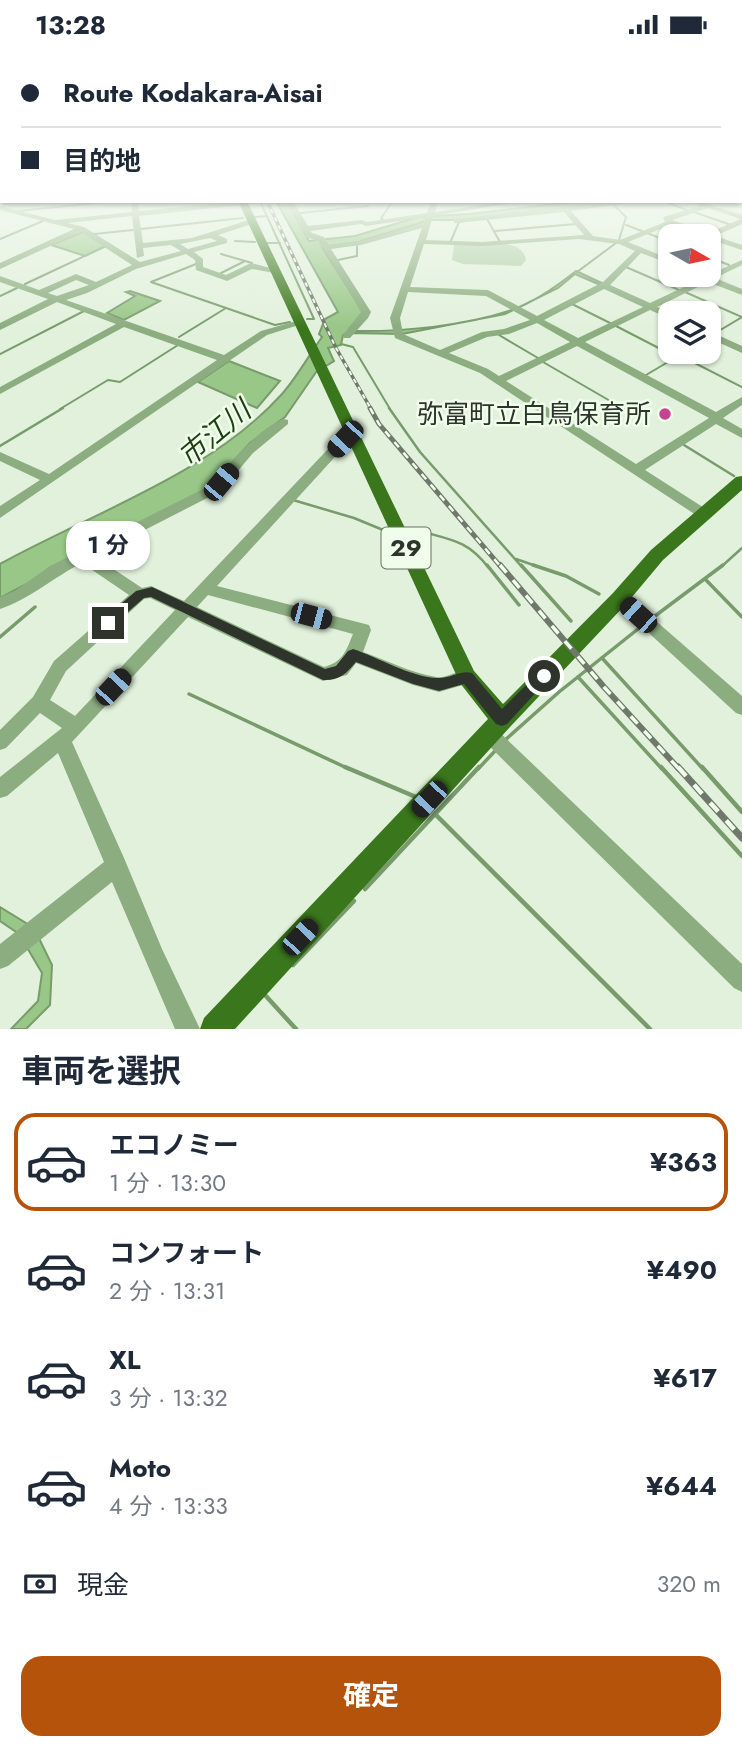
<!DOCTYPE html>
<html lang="ja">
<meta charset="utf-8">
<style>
:root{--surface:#fff;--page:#f6f6f7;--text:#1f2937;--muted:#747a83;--line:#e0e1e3;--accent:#b45309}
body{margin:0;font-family:Jost,"Noto Sans JP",sans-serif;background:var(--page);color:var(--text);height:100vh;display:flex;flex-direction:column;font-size:26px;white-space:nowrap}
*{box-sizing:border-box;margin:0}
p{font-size:23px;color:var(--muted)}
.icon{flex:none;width:38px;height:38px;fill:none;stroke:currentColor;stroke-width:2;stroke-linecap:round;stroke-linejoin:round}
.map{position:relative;height:980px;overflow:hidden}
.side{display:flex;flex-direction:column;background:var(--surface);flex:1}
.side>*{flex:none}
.hud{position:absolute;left:0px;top:0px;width:742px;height:154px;box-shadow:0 2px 5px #0004;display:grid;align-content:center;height:154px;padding:0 21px;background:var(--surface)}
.needle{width:46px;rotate:99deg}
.tools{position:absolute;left:658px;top:175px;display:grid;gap:14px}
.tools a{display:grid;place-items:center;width:63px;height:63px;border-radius:14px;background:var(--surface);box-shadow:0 2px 5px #0004;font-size:35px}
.end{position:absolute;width:32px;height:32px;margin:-16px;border:9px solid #2e342c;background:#fff;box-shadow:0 0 0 4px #fff}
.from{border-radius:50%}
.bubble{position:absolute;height:49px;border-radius:21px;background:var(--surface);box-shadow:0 2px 5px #0004;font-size:23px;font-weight:700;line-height:49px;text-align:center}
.car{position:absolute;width:21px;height:42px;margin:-21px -10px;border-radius:9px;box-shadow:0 0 5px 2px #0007;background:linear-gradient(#222 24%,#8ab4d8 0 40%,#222 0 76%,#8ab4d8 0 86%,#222 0)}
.hud b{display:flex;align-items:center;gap:24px;height:66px;font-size:26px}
.hud b+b{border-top:2px solid var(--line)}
.hud i{width:18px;height:18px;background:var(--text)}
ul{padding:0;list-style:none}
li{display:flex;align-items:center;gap:21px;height:98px;margin:0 14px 10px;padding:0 7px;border:4px solid transparent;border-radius:21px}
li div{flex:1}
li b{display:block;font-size:26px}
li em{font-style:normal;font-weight:700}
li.on{border-color:var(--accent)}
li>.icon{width:63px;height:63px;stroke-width:1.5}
h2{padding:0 21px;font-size:32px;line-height:84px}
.pay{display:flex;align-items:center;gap:18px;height:77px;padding:0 21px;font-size:26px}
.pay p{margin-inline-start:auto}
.primary-button{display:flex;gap:14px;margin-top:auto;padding:14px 21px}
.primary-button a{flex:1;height:80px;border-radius:21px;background:var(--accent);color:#fff;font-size:28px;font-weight:700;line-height:80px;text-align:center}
.status{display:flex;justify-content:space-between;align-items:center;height:49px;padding:0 35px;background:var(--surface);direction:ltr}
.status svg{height:19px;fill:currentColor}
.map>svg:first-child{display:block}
.green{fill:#b2cfa8}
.water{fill:#98c787;stroke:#789b6c;stroke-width:2}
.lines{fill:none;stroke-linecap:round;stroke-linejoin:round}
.stream-far3{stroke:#789b6c;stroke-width:2}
.stream-far2{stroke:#789b6c;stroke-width:2.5}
.stream-far1{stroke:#789b6c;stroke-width:3.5}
.stream{stroke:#789b6c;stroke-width:4.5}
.minor{fill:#8cad80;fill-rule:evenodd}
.major{fill:#3a761c;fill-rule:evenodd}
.rail-far3-casing{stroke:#6f786b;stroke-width:3.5}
.rail-far2-casing{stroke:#6f786b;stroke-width:5}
.rail-far1-casing{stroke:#6f786b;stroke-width:6}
.rail-casing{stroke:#6f786b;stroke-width:7}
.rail-far3{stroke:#effeea;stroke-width:2;stroke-dasharray:4.5;stroke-linecap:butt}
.rail-far2{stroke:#effeea;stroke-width:2.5;stroke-dasharray:7;stroke-linecap:butt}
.rail-far1{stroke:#effeea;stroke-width:3.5;stroke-dasharray:10;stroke-linecap:butt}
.rail{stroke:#effeea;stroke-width:4.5;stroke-dasharray:12;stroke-linecap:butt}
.route{fill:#2e342c}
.poi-dot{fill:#c54591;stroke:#effeea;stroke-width:2.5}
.labels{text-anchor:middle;stroke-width:5;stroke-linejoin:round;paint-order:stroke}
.shield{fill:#effeea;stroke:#687165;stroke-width:2}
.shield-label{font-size:24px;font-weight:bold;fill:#2e342c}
.poi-label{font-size:26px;fill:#2e342c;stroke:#effeea;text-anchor:end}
.water-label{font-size:28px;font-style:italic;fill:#1f3e12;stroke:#effeea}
</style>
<div class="status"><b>13:28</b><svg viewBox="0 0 49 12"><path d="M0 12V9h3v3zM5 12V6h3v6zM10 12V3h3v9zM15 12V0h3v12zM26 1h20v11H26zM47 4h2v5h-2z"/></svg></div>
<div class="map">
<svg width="742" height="980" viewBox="0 0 742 980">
<rect width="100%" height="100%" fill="#e2f1dc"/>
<path class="green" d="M506,195C516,197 524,200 526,211L521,217L463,215L452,211L454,196Z"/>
<g class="water">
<path d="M276,152H287L309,192L355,187L418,168L468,165L581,152H634L462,171H430L358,193L322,198L364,264L352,282C401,283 465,277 512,261C535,253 557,237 576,222L670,266L575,225L558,239L505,265L402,285L351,284L343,286L341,296L328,299L334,312L326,317L321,316L285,368L250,394L209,439L0,549V515C92,464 210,425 282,345C297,328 309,306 322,288L319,285L325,270L338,263Z"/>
<polygon points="83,183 106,197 85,207 51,196"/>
<polygon points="130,242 160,252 124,271 107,264 135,247 126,243"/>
<polygon points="229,312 280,332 257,359 198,333"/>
<polygon points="0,858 34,879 52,916 50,956 26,980 11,980 38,952 42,924 19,885 0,872"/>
</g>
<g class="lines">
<g class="stream-far3">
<polyline points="260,152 314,270 307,270"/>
<polyline points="663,152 687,161"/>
<polyline points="614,156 626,168 619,191"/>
<polyline points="18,162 116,152"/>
<polyline points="694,163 731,176"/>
<polyline points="300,164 368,157"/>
<polyline points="255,168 267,167"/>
<polyline points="487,170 500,193"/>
<polyline points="383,171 381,169 393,152"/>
<polyline points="626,176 642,182"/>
<polyline points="140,180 243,169"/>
<polyline points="495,182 576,175"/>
<polyline points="647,184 670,193"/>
<polyline points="94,185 133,181"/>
<polyline points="0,190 43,172"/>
<polyline points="235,192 255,193"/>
<polyline points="267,194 280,194"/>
<polyline points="450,194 459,173"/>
<polyline points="221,205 252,214"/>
<polyline points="709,208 729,216"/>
<polyline points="338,211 357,207 357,197"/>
<polyline points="196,215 151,233 275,276 290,273"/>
<polyline points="626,218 679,241"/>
<polyline points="577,223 616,194"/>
<polyline points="221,224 245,212"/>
<polyline points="25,235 106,197"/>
<polyline points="685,243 742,268"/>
<polyline points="0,247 17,239"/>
<polyline points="572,255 610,274"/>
<polyline points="616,277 676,308"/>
<polyline points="717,283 742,268"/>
<polyline points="499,286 538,309"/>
<polyline points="179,288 226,259"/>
<polyline points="341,295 353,298 390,360"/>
<polyline points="0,305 84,262"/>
<polyline points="679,306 742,338"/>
<polyline points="543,313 624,360"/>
<polyline points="646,326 685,303"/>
<polyline points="60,360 108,331 120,333 178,296"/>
</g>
<g class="stream-far2">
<polyline points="389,359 420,403 522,518"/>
<polyline points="621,359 627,362"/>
<polyline points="684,396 734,427"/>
<polyline points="0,397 63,359"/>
<polyline points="293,451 354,469 388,483"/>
<path d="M414,484L420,482C451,491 467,491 488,518"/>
<polyline points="516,510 539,518"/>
<polyline points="721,518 742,499"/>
</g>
<g class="stream-far1">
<polyline points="487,516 519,556"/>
<polyline points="521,516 571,572"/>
<polyline points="533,516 566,527 599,545"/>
<polyline points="706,531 742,568"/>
<polyline points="651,570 723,516"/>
<polyline points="0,588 35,558"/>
<polyline points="602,609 703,720"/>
<polyline points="578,628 662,720"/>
<polyline points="189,645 349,720"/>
<polyline points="504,692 559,643 643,576"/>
<polyline points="478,720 495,702"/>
</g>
<g class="stream">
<polyline points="345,718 416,748"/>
<polyline points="661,718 742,807"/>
<polyline points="702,718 742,763"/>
<polyline points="435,765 650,980"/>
<polyline points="365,840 479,718"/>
<polyline points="293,916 354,852"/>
<polyline points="265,946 296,980"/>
</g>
<g class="minor">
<polygon points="0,142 2,142 0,147"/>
<path d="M131,152H138L139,162L246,152L243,156L139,167L143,194L192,189L252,170L256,172L255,174L218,186L227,190V194L194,203L203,210V218L226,226L251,214L278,221L274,224L252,220L227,232L196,221L195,211L186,205L136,220L87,244L66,251L224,306L261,282L300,271L305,274L267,286L0,469V457L40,431L0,412V403L49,425L217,311L124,278L0,345V338L116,275L57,253L0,281V274L48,250L0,233V227L39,241L76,225L96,233L132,216L81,183L0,220V214L74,180L0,161V157L55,171L132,163ZM132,167L137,209L144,207L143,199L171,196L181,202L140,213L84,178L67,174ZM210,189L217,192L188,200L180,195ZM76,231L89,236L57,247L48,244Z"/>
<path d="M286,152H293L308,177L362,171L367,173L427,164L431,152H438L435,163L507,152H523L433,167L426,191L482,193L584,186L564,163L457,174H454V170L619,152H644L571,162L593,187L620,191L665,173L663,168L700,157L695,154L698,152L742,166V175L715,187L742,196V201L709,190V187H702L670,176L628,193L670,210V215L641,204L610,236L650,254L701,230V226H708L742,211V216L715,229L742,240V246L708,233L657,258L672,264L670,270L650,261L585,293L716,363L742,348V356L723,369L742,380V389L716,375L645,421L709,462L711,465L709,468H699L480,324L395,289L390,269L422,179L361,196L331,200L371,263L368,269L350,289H344L342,287L361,263L324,201L320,199L321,197L318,192L306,188ZM708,159L741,170L708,184L672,171ZM426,168L424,174L360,192L329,196L324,188L312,184L310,182L361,175L366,177ZM579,190L619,195L635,202L603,233L537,267L488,241L410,238L424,195L482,197ZM604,240L643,258L578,289L544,271ZM408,243L486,247L530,271L504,280L482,283L440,301L403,285L400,269ZM537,274L570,293L499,327L488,320L449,304L487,288L509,285ZM577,297L709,369L636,415L506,332Z"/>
<polygon points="709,282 742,297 742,304 709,289"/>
<path d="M284,370L288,371V375L253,404L226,436L215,445L94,507L142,539L151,537L184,552L347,380H355V386L217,537L369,576L371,581L363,603C386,611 411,624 436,628C448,630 460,618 473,623L475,628L473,633L439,643L413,636L356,614L347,626L323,632L188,568L72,693L124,809L162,900L200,980H175L112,833L8,917L0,920V895L104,813L58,704L7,747L0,749V728L62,679L40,664L6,699L0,701V681L33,648L54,612L129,546L82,514C54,528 30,550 0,560V548L15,542L50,517L205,439C230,419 255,380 284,370ZM208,546L353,585C346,602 343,613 324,618L197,558ZM150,549L175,561L75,667L50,651L66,622L144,550Z"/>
<polygon points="620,543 625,545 742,647 742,666 736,664 615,553 612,549 615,545"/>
<polygon points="489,677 495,679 742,915 742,943 734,939 483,691 480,685 483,679"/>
</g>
<polygon class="major" points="238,152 247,152 474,622 503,655 613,544 651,501 736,428 742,427 742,441 663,511 627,554 510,678 235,980 200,980 204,969 488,670 460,634"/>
<defs>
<polyline id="rail-far3" points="267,152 336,299 371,360"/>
<polyline id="rail-far2" points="370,359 379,375 501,518"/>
<polyline id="rail-far1" points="500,516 604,638 679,720"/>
<polyline id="rail" points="678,718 742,789"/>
</defs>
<use href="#rail-far3" class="rail-far3-casing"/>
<use href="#rail-far2" class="rail-far2-casing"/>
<use href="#rail-far1" class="rail-far1-casing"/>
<use href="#rail" class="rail-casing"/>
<use href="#rail-far3" class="rail-far3"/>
<use href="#rail-far2" class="rail-far2"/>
<use href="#rail-far1" class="rail-far1"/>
<use href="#rail" class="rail"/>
</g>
<linearGradient id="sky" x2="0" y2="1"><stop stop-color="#88bcc1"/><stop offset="0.51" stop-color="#f2f9ef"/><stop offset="1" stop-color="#f2f9ef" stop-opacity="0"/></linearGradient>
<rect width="742" height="279" fill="url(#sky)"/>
<path class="route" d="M152,538L325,620L336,617L348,602L353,600C377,608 415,630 439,629C451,629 461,621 472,624L502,660L539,623L544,621L551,627L507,675L502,677L496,675L464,635L439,642L413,635L356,613C346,625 339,632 323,631L151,548L144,549L112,577H103V570L136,542Z"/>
<circle class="poi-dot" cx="665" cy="365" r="7"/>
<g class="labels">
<rect class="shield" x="381.5" y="478.5" width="49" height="41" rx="5"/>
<g class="shield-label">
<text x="406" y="507">29</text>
</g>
<g class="poi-label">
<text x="651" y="374">弥富町立白鳥保育所</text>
</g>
<g class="water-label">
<text transform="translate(214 384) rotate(-40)" y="10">市江川</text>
</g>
</g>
</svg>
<div class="tools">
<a><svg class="needle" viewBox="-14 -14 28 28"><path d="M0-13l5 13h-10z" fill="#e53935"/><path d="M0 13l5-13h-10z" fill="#747a83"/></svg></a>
<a><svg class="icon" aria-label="layers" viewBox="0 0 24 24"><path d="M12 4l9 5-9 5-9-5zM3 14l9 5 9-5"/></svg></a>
</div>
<i class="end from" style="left:544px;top:627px"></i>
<i class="end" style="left:108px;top:574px"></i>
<div class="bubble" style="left:66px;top:472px;width:84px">1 分</div>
<i class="car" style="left:345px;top:390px;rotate:223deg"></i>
<i class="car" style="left:221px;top:433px;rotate:40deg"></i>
<i class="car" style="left:638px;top:566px;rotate:312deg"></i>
<i class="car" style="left:311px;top:567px;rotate:105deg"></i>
<i class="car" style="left:113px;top:638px;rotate:43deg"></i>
<i class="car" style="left:429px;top:750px;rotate:223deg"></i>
<i class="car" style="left:300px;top:888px;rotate:43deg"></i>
<div class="hud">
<b><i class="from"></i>Route Kodakara-Aisai</b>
<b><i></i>目的地</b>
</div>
</div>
<section class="side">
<h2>車両を選択</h2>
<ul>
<li class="on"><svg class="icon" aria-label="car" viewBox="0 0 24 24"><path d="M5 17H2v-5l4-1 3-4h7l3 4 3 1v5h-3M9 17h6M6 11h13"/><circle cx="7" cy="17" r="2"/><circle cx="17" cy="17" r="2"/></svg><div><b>エコノミー</b><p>1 分 · 13:30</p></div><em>¥363</em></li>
<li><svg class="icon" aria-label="car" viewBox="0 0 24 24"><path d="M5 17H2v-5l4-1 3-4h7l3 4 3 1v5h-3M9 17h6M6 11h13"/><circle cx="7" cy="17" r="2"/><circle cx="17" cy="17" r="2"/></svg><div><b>コンフォート</b><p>2 分 · 13:31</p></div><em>¥490</em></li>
<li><svg class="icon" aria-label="car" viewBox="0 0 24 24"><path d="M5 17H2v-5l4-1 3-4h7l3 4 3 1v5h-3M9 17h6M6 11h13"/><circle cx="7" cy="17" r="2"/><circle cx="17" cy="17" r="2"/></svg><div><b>XL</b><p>3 分 · 13:32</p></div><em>¥617</em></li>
<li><svg class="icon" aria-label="car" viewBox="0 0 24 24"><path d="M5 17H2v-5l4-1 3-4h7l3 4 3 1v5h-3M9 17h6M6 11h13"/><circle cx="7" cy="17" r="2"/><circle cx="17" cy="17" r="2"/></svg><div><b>Moto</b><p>4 分 · 13:33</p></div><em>¥644</em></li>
</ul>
<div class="pay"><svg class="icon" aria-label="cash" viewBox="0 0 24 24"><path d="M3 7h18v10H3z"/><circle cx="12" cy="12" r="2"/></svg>現金<p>320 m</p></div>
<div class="primary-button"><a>確定</a></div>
</section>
